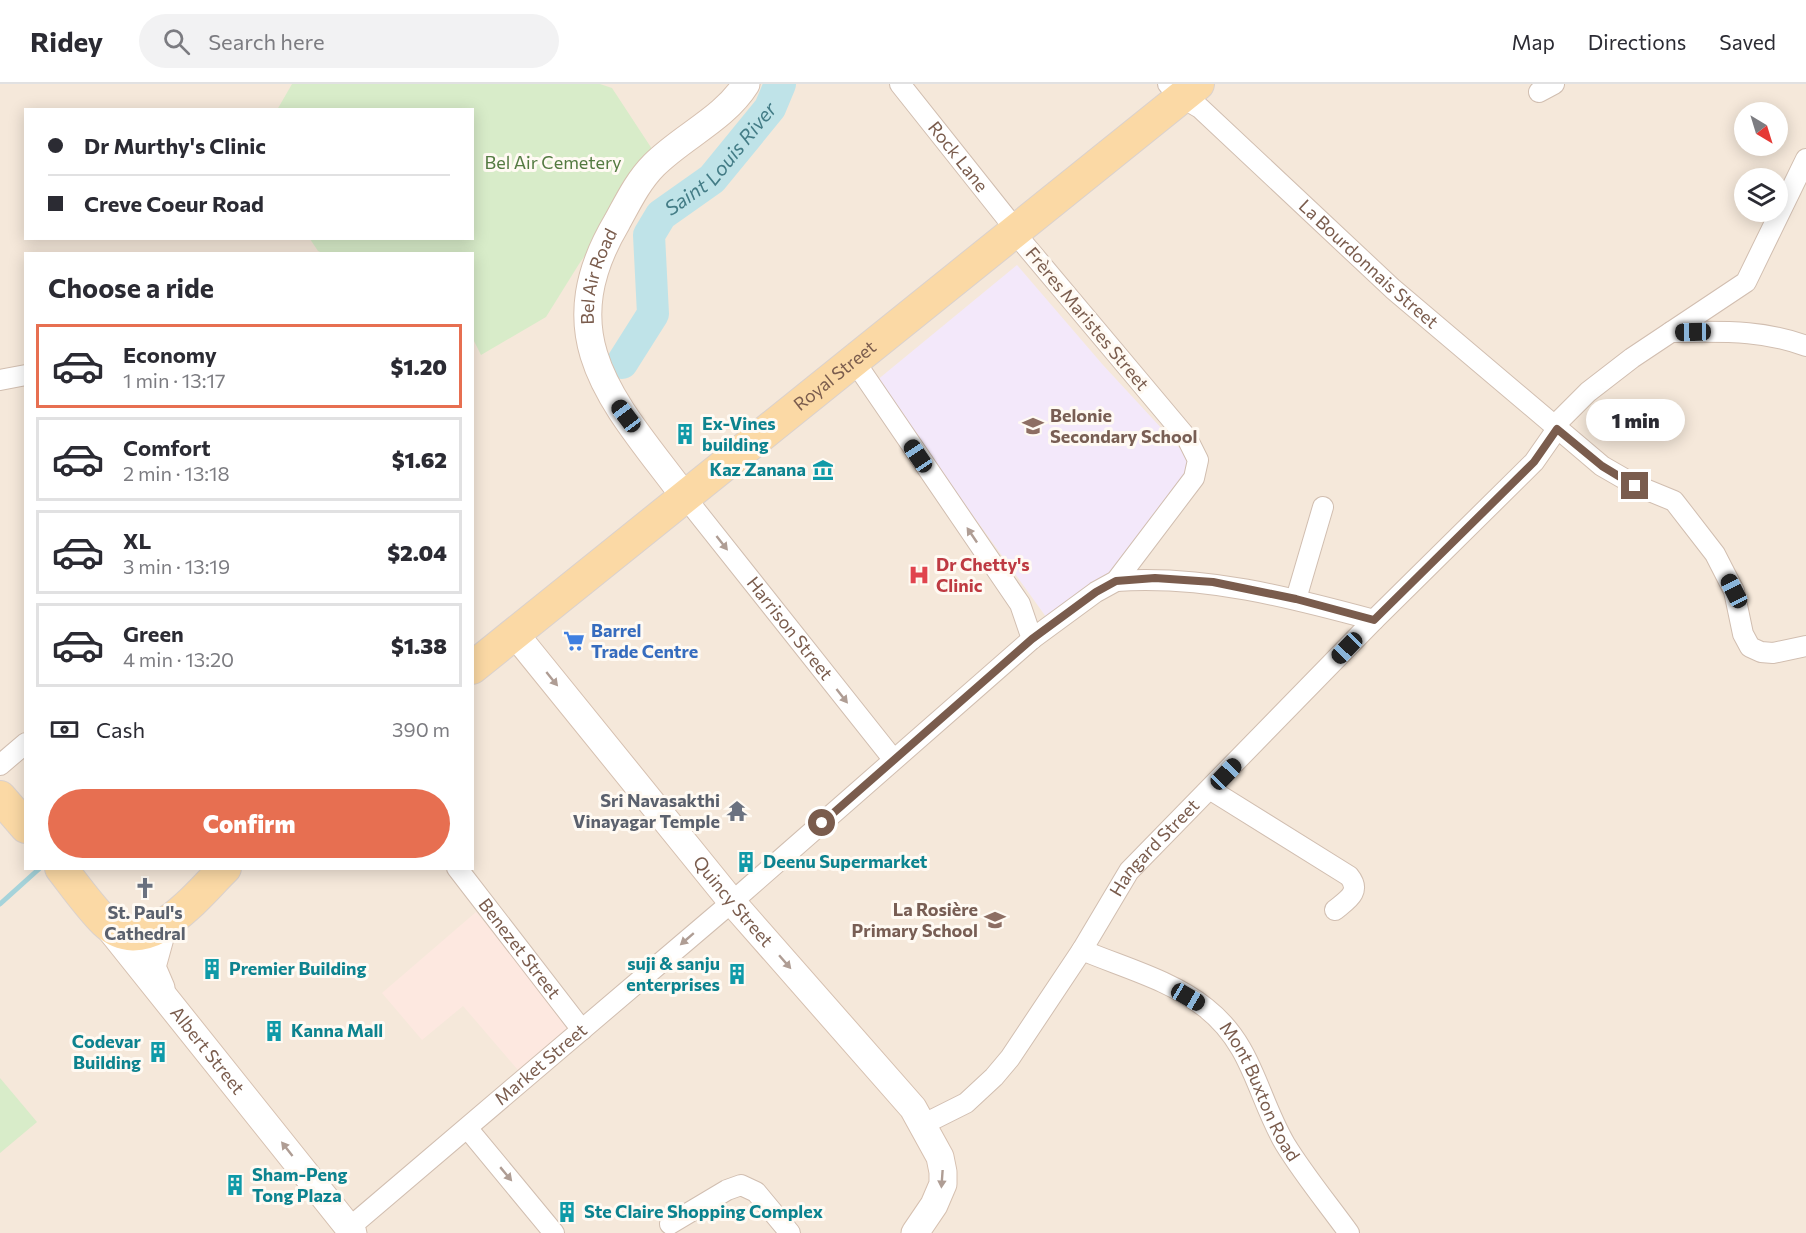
<!DOCTYPE html>
<meta charset="utf-8">
<style>
:root{--surface:#fff;--page:#f2f2f3;--text:#2b2b33;--muted:#7c7c81;--line:#e1e1e2;--accent:#e76f51}
body{margin:0;font-family:Commissioner,sans-serif;background:var(--page);color:var(--text);height:100vh;display:flex;flex-direction:column;font-size:22px;white-space:nowrap}
*{box-sizing:border-box;margin:0}
p{font-size:20px;color:var(--muted)}
.icon{flex:none;width:33px;height:33px;fill:none;stroke:currentColor;stroke-width:2;stroke-linecap:round;stroke-linejoin:round}
.map{position:relative;flex:1;overflow:hidden}
.panel{position:absolute;left:24px;top:168px;width:450px;height:618px;display:flex;flex-direction:column;background:var(--surface);border-radius:0px;box-shadow:0 3px 15px #0003}
.panel>*{flex:none}
.hud{position:absolute;left:24px;top:24px;width:450px;height:132px;border-radius:0px;box-shadow:0 3px 15px #0003;display:grid;align-content:center;height:132px;padding:0 24px;background:var(--surface)}
.needle{width:39px;rotate:142deg}
.tools{position:absolute;left:1734px;top:18px;display:grid;gap:12px}
.tools a{display:grid;place-items:center;width:54px;height:54px;border-radius:50%;background:var(--surface);box-shadow:0 3px 15px #0003;font-size:30px}
.end{position:absolute;width:27px;height:27px;margin:-14px;border:8px solid #7a5c4d;background:#fff;box-shadow:0 0 0 3px #fff}
.from{border-radius:50%}
.bubble{position:absolute;height:42px;border-radius:21px;background:var(--surface);box-shadow:0 3px 15px #0003;font-size:20px;font-weight:800;line-height:42px;text-align:center}
.car{position:absolute;width:18px;height:36px;margin:-18px -9px;border-radius:8px;box-shadow:0 0 4px 2px #0007;background:linear-gradient(#222 24%,#8ab4d8 0 40%,#222 0 76%,#8ab4d8 0 86%,#222 0)}
.hud b{display:flex;align-items:center;gap:21px;height:57px;font-size:22px}
.hud b+b{border-top:2px solid var(--line)}
.hud i{width:15px;height:15px;background:var(--text)}
ul{padding:0;list-style:none}
li{display:flex;align-items:center;gap:18px;height:84px;margin:0 12px 9px;padding:0 12px;border:3px solid var(--line);border-radius:0px}
li div{flex:1}
li b{display:block;font-size:22px}
li em{font-style:normal;font-weight:800}
li.selected{border-color:var(--accent)}
li>.icon{width:54px;height:54px;stroke-width:1.5}
h2{padding:0 24px;font-size:27px;line-height:72px}
.pay{display:flex;align-items:center;gap:15px;height:66px;padding:0 24px;font-size:22px}
.pay p{margin-inline-start:auto}
.action{display:flex;gap:12px;margin-top:auto;padding:12px 24px}
.action a{flex:1;height:69px;border-radius:36px;background:var(--accent);color:#fff;font-size:24px;font-weight:800;line-height:69px;text-align:center}
header{display:flex;align-items:center;gap:36px;box-sizing:border-box;height:84px;padding:0 30px;background:var(--surface);border-bottom:2px solid var(--line)}
header strong{font-size:28px}
nav{display:flex;gap:33px;margin-inline-start:auto;font-size:21px}
.search{width:420px;height:54px;background:var(--page);display:flex;align-items:center;gap:15px;box-sizing:border-box;padding:0 21px;border-radius:33px;color:var(--muted);font-size:22px}
.map>svg:first-child{display:block}
.residential{fill:#f5e8da;fill-rule:evenodd}
.commercial{fill:#fde8e0}
.education{fill:#f3e8fa}
.green{fill:#d8ecc9}
.lines{fill:none;stroke-linecap:round;stroke-linejoin:round}
.stream{stroke:#a5d3da;stroke-width:5}
.river{stroke:#bfe3e8;stroke-width:32}
.minor-casing{stroke:#d1beb0;stroke-width:22}
.secondary-casing{stroke:#d6c0b0;stroke-width:29}
.primary-casing{stroke:#dad1cd;stroke-width:34}
.minor{stroke:#fff;stroke-width:20}
.secondary{stroke:#fff;stroke-width:27}
.primary{stroke:#fbd9a5;stroke-width:32}
.oneway{fill:#af9d94}
.route{stroke:#7a5c4d;stroke-width:8}
.labels{text-anchor:middle;stroke-width:6;stroke-linejoin:round;paint-order:stroke}
.street-label{font-size:18px;fill:#7a5c4d;stroke:#fffaf3}
.park-label{font-size:18px;fill:#537a41;stroke:#fffaf3}
.education-label{font-size:18px;font-weight:bold;fill:#785e54;stroke:#fffaf3;text-anchor:start}
.culture-label{font-size:18px;font-weight:bold;fill:#0d838f;stroke:#fffaf3;text-anchor:start}
.health-label{font-size:18px;font-weight:bold;fill:#be3a42;stroke:#fffaf3;text-anchor:start}
.shop-label{font-size:18px;font-weight:bold;fill:#366cbe;stroke:#fffaf3;text-anchor:start}
.worship-label{font-size:18px;font-weight:bold;fill:#5b616d;stroke:#fffaf3;text-anchor:end}
.water-label{font-size:20px;font-style:italic;fill:#437c86;stroke:#fffaf3}
</style>
<header>
<strong>Ridey</strong>
<div class="search"><svg class="icon" aria-label="search" viewBox="0 0 24 24"><circle cx="10" cy="10" r="6"/><path d="M15 15l6 6"/></svg>Search here</div>
<nav><a>Map</a><a>Directions</a><a>Saved</a></nav>
</header>
<div class="map">
<svg width="1806" height="1149" viewBox="0 0 1806 1149">
<rect width="100%" height="100%" fill="#fdf6ec"/>
<path class="residential" d="M0,0H1806V1149H0ZM26,26H472V154H26ZM1744,28H1778V62H1744ZM1744,94H1778V128H1744ZM26,170H472V784H26Z"/>
<polygon class="commercial" points="476,828 578,947 524,993 463,922 422,956 382,909"/>
<polygon class="education" points="1017,181 1103,281 1200,386 1116,497 1049,537 876,297"/>
<g class="green">
<polygon points="292,0 600,0 612,4 656,71 579,180 546,233 481,271 473,255 472,170 323,169 318,167 310,155 472,154 472,26 277,26"/>
<polygon points="0,994 37,1038 0,1069"/>
</g>
<g class="lines">
<polyline class="stream" points="0,820 40,784"/>
<path class="river" id="s1" d="M622,279L653,230L649,151L661,131L712,95L770,24L780,0"/>
<defs>
<g id="minor">
<path id="s2" d="M900,0L1016,146"/>
<path id="s3" d="M1168,0L1181,13L1200,24L1393,205L1602,382L1635,401L1674,417L1715,470L1734,507L1743,550L1750,563L1761,568L1773,569L1806,562"/>
<polyline points="1539,8 1554,0"/>
<path d="M1671,248C1719,248 1761,245 1806,262"/>
<polyline points="855,278 1020,520 1032,555"/>
<polyline points="0,296 26,291"/>
<path id="s4" d="M685,413L893,675"/>
<path d="M1116,497C1205,491 1289,513 1374,536"/>
<polyline points="1296,515 1323,423"/>
<polyline points="0,681 26,659"/>
<path d="M1211,706L1349,792C1362,808 1347,816 1335,826"/>
<path id="s5" d="M457,784L582,946"/>
<path id="s6" d="M1082,866C1122,883 1171,896 1206,924C1253,961 1257,1012 1285,1060C1304,1091 1328,1120 1349,1149"/>
<path id="s7" d="M922,1041L966,1019L994,993L1010,974L1082,866L1129,787L1374,536L1534,378L1557,345L1560,336L1588,308L1632,274L1746,198L1806,75"/>
<polyline points="468,1045 554,1149"/>
<polyline points="670,1140 727,1106 741,1101 756,1108 790,1149"/>
<path id="s8" d="M349,1144L732,818L1032,555L1096,508L1116,497L1194,394L1198,376L1187,354L1014,148"/>
</g>
<g id="secondary">
<path id="s9" d="M685,413C616,320 547,256 617,138C628,118 638,97 654,81C683,52 724,35 746,0"/>
<path id="s10" d="M515,550L732,818L913,1024L940,1073L943,1088V1100L934,1121L915,1149"/>
<path id="s11" d="M106,840L353,1149"/>
<polyline points="161,904 152,883 163,843"/>
</g>
<g id="primary">
<path id="s12" d="M472,584L1198,0"/>
<polyline points="0,713 26,743"/>
<path d="M61,784C75,802 89,822 105,838C147,878 197,811 225,784"/>
</g>
</defs>
<use href="#minor" class="minor-casing"/>
<use href="#secondary" class="secondary-casing"/>
<use href="#primary" class="primary-casing"/>
<use href="#minor" class="minor"/>
<use href="#secondary" class="secondary"/>
<use href="#primary" class="primary"/>
</g>
<defs><path id="oneway-solid" d="M-6-.8H1V-3.2L6.5 0L1 3.2V.8H-6Z" transform="scale(1.5)"/></defs>
<g class="oneway">
<use href="#oneway-solid" transform="translate(972 451) rotate(-124)"/>
<use href="#oneway-solid" transform="translate(722 459) rotate(52)"/>
<use href="#oneway-solid" transform="translate(552 595) rotate(51)"/>
<use href="#oneway-solid" transform="translate(842 612) rotate(52)"/>
<use href="#oneway-solid" transform="translate(687 855) rotate(139)"/>
<use href="#oneway-solid" transform="translate(785 878) rotate(49)"/>
<use href="#oneway-solid" transform="translate(287 1065) rotate(-128)"/>
<use href="#oneway-solid" transform="translate(506 1090) rotate(50)"/>
<use href="#oneway-solid" transform="translate(942 1095) rotate(94)"/>
</g>
<g class="lines">
<polyline class="route" points="822,739 1032,555 1096,508 1116,497 1155,494 1213,498 1296,515 1374,536 1534,378 1557,345 1602,382 1635,402"/>
</g>
<defs>
<symbol id="school-bare" viewBox="-9 -9 18 18"><path d="M0-5L7-2L0 1L-7-2ZM-4 1L0 2.5L4 1V4Q0 6-4 4Z" fill="#8d6e63" stroke="#fffaf3" stroke-width="2.5" paint-order="stroke"/></symbol>
<symbol id="building-bare" viewBox="-9 -9 18 18"><path d="M-4-6H4V6H1V3H-1V6H-4ZM-2.5-4.3h1.7v1.8h-1.7ZM.8-4.3h1.7v1.8H.8ZM-2.5-1h1.7V.8h-1.7ZM.8-1h1.7V.8H.8Z" fill="#0f9aa8" stroke="#fffaf3" stroke-width="2.5" paint-order="stroke"/></symbol>
<symbol id="museum-bare" viewBox="-9 -9 18 18"><path d="M0-6L6-3V-2H-6V-3ZM-5-1h2V3h-2ZM-1-1h2V3h-2ZM3-1h2V3H3ZM-6 4H6V6H-6Z" fill="#0f9aa8" stroke="#fffaf3" stroke-width="2.5" paint-order="stroke"/></symbol>
<symbol id="hospital-bare" viewBox="-9 -9 18 18"><path d="M-5-5h3v3.5h4V-5h3V5h-3V1.5h-4V5h-3Z" fill="#e0444e" stroke="#fffaf3" stroke-width="2.5" paint-order="stroke"/></symbol>
<symbol id="supermarket-bare" viewBox="-9 -9 18 18"><path d="M-6-5.5h2.5l.6 2H6L4.5 2H-2.5L-4.4-4H-6ZM-1.5 3.2a1.3 1.3 0 1 0 .1 0ZM3 3.2a1.3 1.3 0 1 0 .1 0Z" fill="#3f7fe0" stroke="#fffaf3" stroke-width="2.5" paint-order="stroke"/></symbol>
<symbol id="temple-bare" viewBox="-9 -9 18 18"><path d="M0-6L5-2H3V0L6.5 2.5H4V6H1.5V3h-3V6H-4V2.5H-6.5L-3 0V-2H-5Z" fill="#6b7280" stroke="#fffaf3" stroke-width="2.5" paint-order="stroke"/></symbol>
<symbol id="church-bare" viewBox="-9 -9 18 18"><path d="M-1.2-6h2.4v3.5h3.3v2.4h-3.3V6h-2.4V-.1h-3.3v-2.4h3.3Z" fill="#6b7280" stroke="#fffaf3" stroke-width="2.5" paint-order="stroke"/></symbol>
</defs>
<g fill-rule="evenodd">
<use href="#school-bare" x="1018" y="327" width="30" height="30"/>
<use href="#building-bare" x="670" y="335" width="30" height="30"/>
<use href="#museum-bare" x="808" y="371" width="30" height="30"/>
<use href="#hospital-bare" x="904" y="476" width="30" height="30"/>
<use href="#supermarket-bare" x="559" y="542" width="30" height="30"/>
<use href="#temple-bare" x="722" y="712" width="30" height="30"/>
<use href="#building-bare" x="731" y="763" width="30" height="30"/>
<use href="#church-bare" x="130" y="789" width="30" height="30"/>
<use href="#school-bare" x="980" y="821" width="30" height="30"/>
<use href="#building-bare" x="197" y="870" width="30" height="30"/>
<use href="#building-bare" x="722" y="875" width="30" height="30"/>
<use href="#building-bare" x="259" y="932" width="30" height="30"/>
<use href="#building-bare" x="143" y="953" width="30" height="30"/>
<use href="#building-bare" x="220" y="1086" width="30" height="30"/>
<use href="#building-bare" x="552" y="1113" width="30" height="30"/>
</g>
<g class="labels">
<g class="street-label">
<text dy="6" stroke="none"><textPath href="#s2" startOffset="93">Rock Lane</textPath></text>
<text dy="6" stroke="none"><textPath href="#s3" startOffset="270">La Bourdonnais Street</textPath></text>
<text dy="6" stroke="none"><textPath href="#s9" startOffset="250">Bel Air Road</textPath></text>
<text transform="translate(1087 235) rotate(50)" y="6">Frères Maristes Street</text>
<text dy="6" stroke="none"><textPath href="#s12" startOffset="466">Royal Street</textPath></text>
<text dy="6" stroke="none"><textPath href="#s4" startOffset="168">Harrison Street</textPath></text>
<text dy="6" stroke="none"><textPath href="#s7" startOffset="368">Hangard Street</textPath></text>
<text dy="6" stroke="none"><textPath href="#s10" startOffset="345">Quincy Street</textPath></text>
<text dy="6" stroke="none"><textPath href="#s5" startOffset="102">Benezet Street</textPath></text>
<text dy="6" stroke="none"><textPath href="#s11" startOffset="162">Albert Street</textPath></text>
<text dy="6" stroke="none"><textPath href="#s8" startOffset="252">Market Street</textPath></text>
<text dy="6" stroke="none"><textPath href="#s6" startOffset="238">Mont Buxton Road</textPath></text>
</g>
<g class="park-label">
<text x="553" y="85">Bel Air Cemetery</text>
</g>
<g class="education-label">
<text x="1050" y="338">Belonie<tspan x="1050" dy="21">Secondary School</tspan></text>
<text x="978" y="832" text-anchor="end">La Rosière<tspan x="978" dy="21">Primary School</tspan></text>
</g>
<g class="culture-label">
<text x="702" y="346">Ex-Vines<tspan x="702" dy="21">building</tspan></text>
<text x="806" y="392" text-anchor="end">Kaz Zanana</text>
<text x="763" y="784">Deenu Supermarket</text>
<text x="720" y="886" text-anchor="end">suji &amp; sanju<tspan x="720" dy="21">enterprises</tspan></text>
<text x="229" y="891">Premier Building</text>
<text x="291" y="953">Kanna Mall</text>
<text x="141" y="964" text-anchor="end">Codevar<tspan x="141" dy="21">Building</tspan></text>
<text x="252" y="1097">Sham-Peng<tspan x="252" dy="21">Tong Plaza</tspan></text>
<text x="584" y="1134">Ste Claire Shopping Complex</text>
</g>
<g class="health-label">
<text x="936" y="487">Dr Chetty's<tspan x="936" dy="21">Clinic</tspan></text>
</g>
<g class="shop-label">
<text x="591" y="553">Barrel<tspan x="591" dy="21">Trade Centre</tspan></text>
</g>
<g class="worship-label">
<text x="720" y="723">Sri Navasakthi<tspan x="720" dy="21">Vinayagar Temple</tspan></text>
<text x="145" y="835" text-anchor="middle">St. Paul's<tspan x="145" dy="21">Cathedral</tspan></text>
</g>
<g class="water-label">
<text dy="7" stroke="none"><textPath href="#s1" startOffset="243">Saint Louis River</textPath></text>
</g>
</g>
</svg>
<div class="tools">
<a><svg class="needle" viewBox="-14 -14 28 28"><path d="M0-13l5 13h-10z" fill="#e53935"/><path d="M0 13l5-13h-10z" fill="#7c7c81"/></svg></a>
<a><svg class="icon" aria-label="layers" viewBox="0 0 24 24"><path d="M12 4l9 5-9 5-9-5zM3 14l9 5 9-5"/></svg></a>
</div>
<i class="end from" style="left:822px;top:739px"></i>
<i class="end" style="left:1635px;top:402px"></i>
<div class="bubble" style="left:1586px;top:315px;width:99px">1 min</div>
<i class="car" style="left:1693px;top:248px;rotate:269deg"></i>
<i class="car" style="left:626px;top:332px;rotate:323deg"></i>
<i class="car" style="left:918px;top:372px;rotate:326deg"></i>
<i class="car" style="left:1734px;top:507px;rotate:333deg"></i>
<i class="car" style="left:1347px;top:564px;rotate:224deg"></i>
<i class="car" style="left:1226px;top:690px;rotate:44deg"></i>
<i class="car" style="left:1188px;top:913px;rotate:120deg"></i>
<div class="hud">
<b><i class="from"></i>Dr Murthy's Clinic</b>
<b><i></i>Creve Coeur Road</b>
</div>
<section class="panel">
<h2>Choose a ride</h2>
<ul>
<li class="selected"><svg class="icon" aria-label="car" viewBox="0 0 24 24"><path d="M5 17H2v-5l4-1 3-4h7l3 4 3 1v5h-3M9 17h6M6 11h13"/><circle cx="7" cy="17" r="2"/><circle cx="17" cy="17" r="2"/></svg><div><b>Economy</b><p>1 min · 13:17</p></div><em>$1.20</em></li>
<li><svg class="icon" aria-label="car" viewBox="0 0 24 24"><path d="M5 17H2v-5l4-1 3-4h7l3 4 3 1v5h-3M9 17h6M6 11h13"/><circle cx="7" cy="17" r="2"/><circle cx="17" cy="17" r="2"/></svg><div><b>Comfort</b><p>2 min · 13:18</p></div><em>$1.62</em></li>
<li><svg class="icon" aria-label="car" viewBox="0 0 24 24"><path d="M5 17H2v-5l4-1 3-4h7l3 4 3 1v5h-3M9 17h6M6 11h13"/><circle cx="7" cy="17" r="2"/><circle cx="17" cy="17" r="2"/></svg><div><b>XL</b><p>3 min · 13:19</p></div><em>$2.04</em></li>
<li><svg class="icon" aria-label="car" viewBox="0 0 24 24"><path d="M5 17H2v-5l4-1 3-4h7l3 4 3 1v5h-3M9 17h6M6 11h13"/><circle cx="7" cy="17" r="2"/><circle cx="17" cy="17" r="2"/></svg><div><b>Green</b><p>4 min · 13:20</p></div><em>$1.38</em></li>
</ul>
<div class="pay"><svg class="icon" aria-label="cash" viewBox="0 0 24 24"><path d="M3 7h18v10H3z"/><circle cx="12" cy="12" r="2"/></svg>Cash<p>390 m</p></div>
<div class="action"><a>Confirm</a></div>
</section>
</div>
